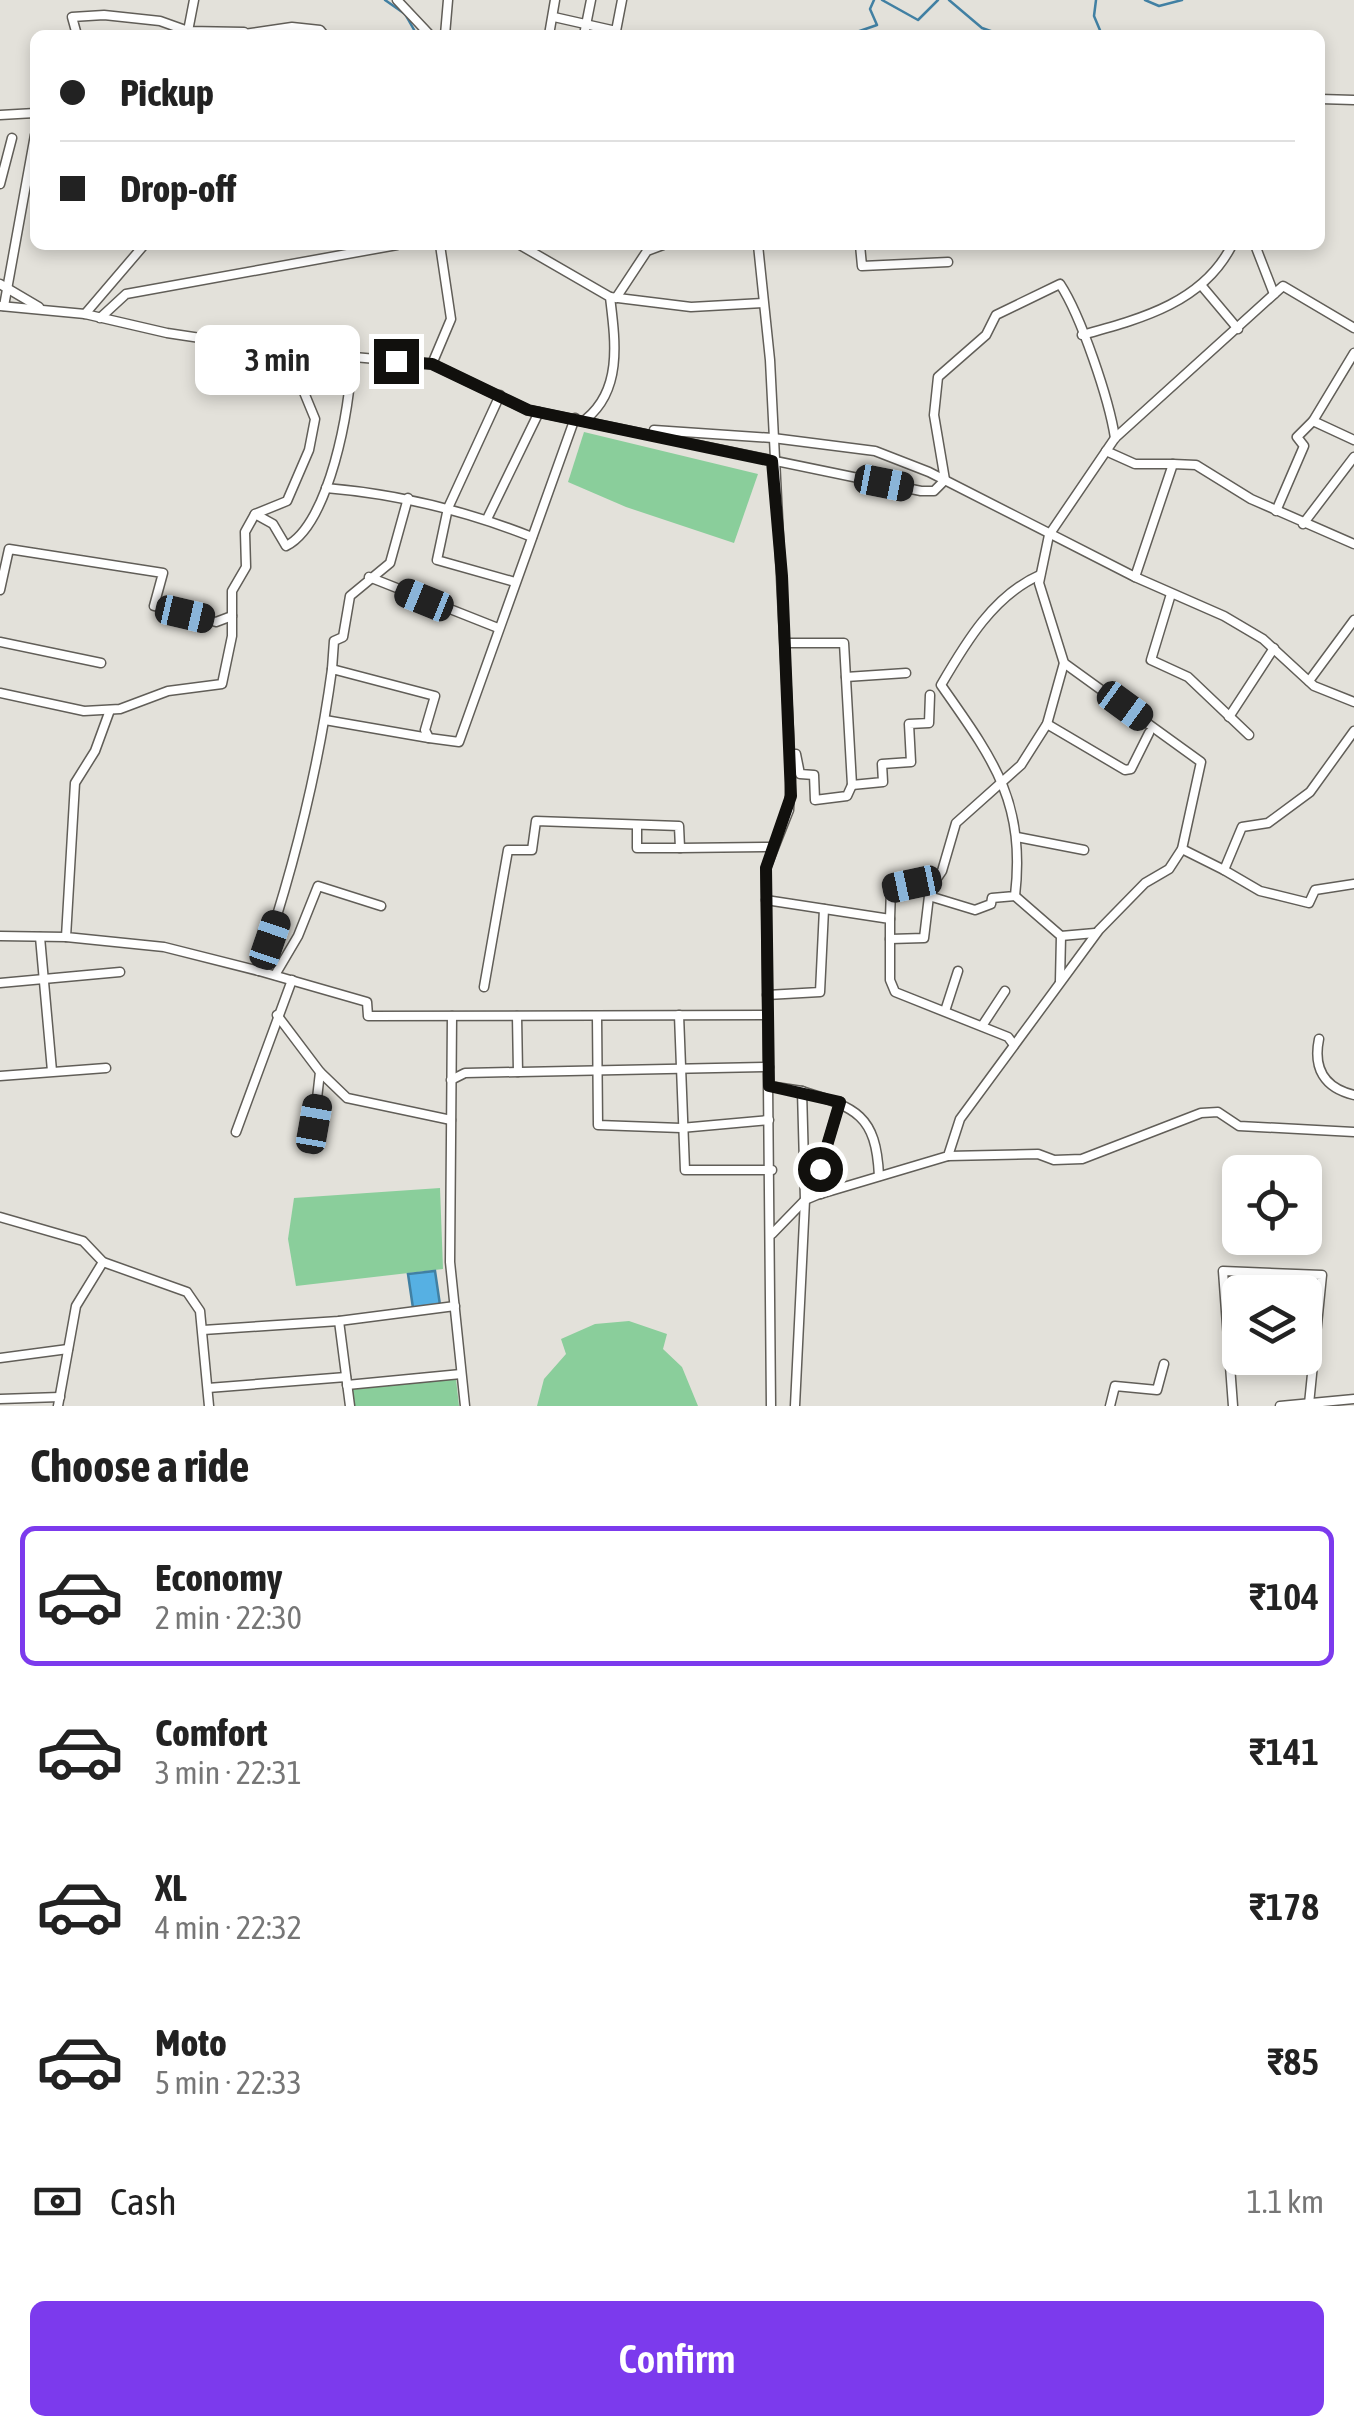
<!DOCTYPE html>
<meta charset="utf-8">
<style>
:root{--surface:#fff;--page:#f2f2f2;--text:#222;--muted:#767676;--line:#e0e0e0;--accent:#7c3aed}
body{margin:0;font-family:"Asap Condensed",sans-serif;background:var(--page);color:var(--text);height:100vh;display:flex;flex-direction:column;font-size:38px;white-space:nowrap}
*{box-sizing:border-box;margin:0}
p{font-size:32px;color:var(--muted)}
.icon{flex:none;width:55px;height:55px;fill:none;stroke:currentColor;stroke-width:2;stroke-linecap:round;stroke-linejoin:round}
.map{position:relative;height:1406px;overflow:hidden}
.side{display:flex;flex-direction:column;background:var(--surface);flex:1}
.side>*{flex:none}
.guide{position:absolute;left:30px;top:30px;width:1295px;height:220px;border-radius:15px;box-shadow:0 5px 15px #0003;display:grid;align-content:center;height:220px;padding:0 30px;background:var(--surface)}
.tools{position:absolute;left:1222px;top:1155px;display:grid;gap:20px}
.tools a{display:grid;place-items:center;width:100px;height:100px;border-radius:15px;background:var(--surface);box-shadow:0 5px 15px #0003;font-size:50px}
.end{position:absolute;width:45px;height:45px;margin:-22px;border:12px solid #11100d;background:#fff;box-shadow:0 0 0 5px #fff}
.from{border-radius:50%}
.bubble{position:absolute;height:70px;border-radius:15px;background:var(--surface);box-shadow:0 5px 15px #0003;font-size:32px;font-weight:600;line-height:70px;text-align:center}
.car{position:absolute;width:30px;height:60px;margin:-30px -15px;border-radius:12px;box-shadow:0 0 8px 2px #0007;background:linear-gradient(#222 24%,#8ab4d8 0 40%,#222 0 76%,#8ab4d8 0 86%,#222 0)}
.guide b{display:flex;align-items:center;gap:35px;height:95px;font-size:38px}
.guide b+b{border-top:2px solid var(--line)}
.guide i{width:25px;height:25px;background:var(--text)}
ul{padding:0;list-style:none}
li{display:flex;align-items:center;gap:30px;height:140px;margin:0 20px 15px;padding:0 10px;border:5px solid transparent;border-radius:15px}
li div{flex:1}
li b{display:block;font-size:38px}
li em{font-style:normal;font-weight:600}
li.active{border-color:var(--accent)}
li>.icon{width:90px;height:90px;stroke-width:1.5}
h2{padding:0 30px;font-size:45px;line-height:120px}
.pay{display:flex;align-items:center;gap:25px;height:110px;padding:0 30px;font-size:38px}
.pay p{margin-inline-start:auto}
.button{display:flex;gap:20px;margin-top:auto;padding:20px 30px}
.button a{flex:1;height:115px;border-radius:15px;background:var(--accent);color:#fff;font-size:40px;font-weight:600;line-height:115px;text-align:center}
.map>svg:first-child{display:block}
.green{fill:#8ace9b}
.water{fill:#56b0e3;stroke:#4180a3;stroke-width:2.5}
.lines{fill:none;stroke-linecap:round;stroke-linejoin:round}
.stream{stroke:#4180a3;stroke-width:2.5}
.minor-casing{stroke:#615e58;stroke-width:11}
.minor{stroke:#fff;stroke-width:8}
.route{stroke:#11100d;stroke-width:12}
</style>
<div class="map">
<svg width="1354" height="1406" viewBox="0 0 1354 1406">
<rect width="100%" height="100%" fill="#e3e1da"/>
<g class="green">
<polygon points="584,432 758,474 734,543 626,507 568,482"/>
<polygon points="440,1188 443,1269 296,1286 288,1239 294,1198"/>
<polygon points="629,1321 667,1334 663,1349 682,1367 698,1406 537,1406 544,1379 566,1354 561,1339 595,1324"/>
<polygon points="456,1379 459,1406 353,1406 351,1389"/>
</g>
<polygon class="water" points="435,1271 440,1305 413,1308 408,1274"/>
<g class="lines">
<g class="stream">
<polyline points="385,0 405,14 417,35"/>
<polyline points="882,0 918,20 938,0"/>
<polyline points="949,0 982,28 1002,35"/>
<polyline points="1096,0 1094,16 1102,35"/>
<polyline points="1145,0 1159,6 1182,0"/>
<polyline points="782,35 793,35"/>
<polyline points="848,35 877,25 870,9 874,0"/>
</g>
<defs>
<g id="minor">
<polyline points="397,0 430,35"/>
<polyline points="554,17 616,31 622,0"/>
<polyline points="188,31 194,0"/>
<polyline points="244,34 292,27 320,30 324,35"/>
<polyline points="77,35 72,17 104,15 160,21 188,31 244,32"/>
<polyline points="445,35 448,0"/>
<polyline points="549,35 555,0"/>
<polyline points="584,35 591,0"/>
<polyline points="1320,99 1354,100"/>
<polyline points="0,115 35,113"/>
<polyline points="0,184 12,138"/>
<path d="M520,245L610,297C615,339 623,389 586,419"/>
<polyline points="758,245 770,360 791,774 789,810 766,868 771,1406"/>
<polyline points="860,245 862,266 948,262"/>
<polyline points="1255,245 1274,294"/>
<polyline points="0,284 39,307"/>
<polyline points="1201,285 1238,329"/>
<polyline points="610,297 691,307 763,303"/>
<polyline points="616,298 647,251 663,245"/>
<polyline points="0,306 85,314 167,333 287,351 432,364 528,410 921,491 934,491 945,480"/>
<polyline points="4,306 35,135"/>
<polyline points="85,314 144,245"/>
<polyline points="100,318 126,294 397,245"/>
<path d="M1082,335C1140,319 1203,303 1232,245"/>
<polyline points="1354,353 1313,421 1354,440"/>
<polyline points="432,364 451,319 440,245"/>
<polyline points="500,395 448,508 437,560 515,582"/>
<polyline points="654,430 773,438 875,451 929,472 1135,577 1173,464 1196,465 1251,499 1354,544"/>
<polyline points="1106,451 1135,464 1173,464"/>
<path d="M945,480L934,415L938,377L986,335L996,315L1060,284C1081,316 1109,399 1115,438"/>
<path d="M326,488C399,494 464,510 532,537"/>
<polyline points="1276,511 1304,446 1297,437 1313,421"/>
<path d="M255,514L273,524L286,546C329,525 351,406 351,361L293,365"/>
<polyline points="487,519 539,412"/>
<polyline points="1303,524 1354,457"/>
<polyline points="369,577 498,628"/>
<polyline points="1135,577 1224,616 1263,639 1314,686 1354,702"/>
<polyline points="0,590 9,549 163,573 154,606 216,622 232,616"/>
<polyline points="1171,594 1151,660 1188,677 1249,735"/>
<polyline points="0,642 101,663"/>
<polyline points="786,643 844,643 852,785 847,796 815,800 814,775 800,774 796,754"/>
<polyline points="332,669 334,641 343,637 350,596 390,563 408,498"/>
<polyline points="846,677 906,673"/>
<polyline points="1309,681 1354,620"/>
<polyline points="0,693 84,711 120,709 168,691 222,684 232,636 232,591 246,567 245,532 255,514 287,501 309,450 315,419 287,351"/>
<path d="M110,710L95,751L75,783L66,937L164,947L259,971C293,871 318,773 332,669L435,696L425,730L429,738L459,742L575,418"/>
<polyline points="1229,717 1274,648"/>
<polyline points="325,720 429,738"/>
<polyline points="1047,724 1125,770 1131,769 1149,733"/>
<polyline points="1354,731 1310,792 1268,823 1242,827 1224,870 1260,891 1309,903 1315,890 1354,884"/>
<polyline points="852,785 883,782 882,764 911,762 909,724 929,723 930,695"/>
<polyline points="637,825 637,848 680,848"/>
<polyline points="1017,837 1084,850"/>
<polyline points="1182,849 1224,870"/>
<path d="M929,890V896L975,910L991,904L992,898L1015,896C1026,802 993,759 941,685C966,642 994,595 1040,575"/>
<polyline points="1015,896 1061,936 1060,981"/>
<polyline points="766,900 890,919 890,980 895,992 1008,1037 1014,1045"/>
<polyline points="890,919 891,888 912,884 929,890 942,871 956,823 1021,765 1047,724 1064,663"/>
<polyline points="0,936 66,937"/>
<polyline points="1061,936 1095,933"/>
<polyline points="40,937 52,1071"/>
<polyline points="890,939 924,938 929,896"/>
<polyline points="259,971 367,1002 368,1016 767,1015"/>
<polyline points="275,975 298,936 318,886 381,906"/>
<polyline points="0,983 120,972"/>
<polyline points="484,987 508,850 532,850 536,821 679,826 680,848 773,847"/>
<polyline points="767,995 820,992 824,909"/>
<polyline points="945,1011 958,971"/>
<polyline points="277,1015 320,1072 314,1125"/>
<polyline points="679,1015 685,1170 772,1170"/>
<polyline points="452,1016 450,1262 465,1406"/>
<polyline points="517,1016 518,1072"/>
<polyline points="597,1016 598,1125 681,1128 769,1120"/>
<polyline points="982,1026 1005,991"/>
<path d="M1319,1039C1313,1068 1324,1088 1354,1095"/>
<polyline points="320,1072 347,1098 451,1120"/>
<polyline points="0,1076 106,1068"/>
<polyline points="451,1080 465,1073 769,1067"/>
<polyline points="769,1086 802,1091 805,1200 795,1406"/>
<path d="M802,1091C856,1108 876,1114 879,1176"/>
<polyline points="236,1132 292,980"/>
<polyline points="948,1156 1038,1154 1054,1160 1082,1159 1201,1113 1218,1112 1239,1126 1354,1132"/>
<polyline points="821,1194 820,1169 840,1102"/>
<polyline points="0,1217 83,1241 103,1262 187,1292 200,1311 209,1406"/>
<polyline points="772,1234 805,1200 817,1195 948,1156 960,1119 1099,930 1145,883 1169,869 1182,849 1201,762 1064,663 1039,583 1049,535 1115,438 1283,286 1354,328"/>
<polyline points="339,1321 350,1406"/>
<polyline points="203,1330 339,1321 455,1306"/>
<polyline points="0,1358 68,1349"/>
<polyline points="347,1385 461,1374"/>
<polyline points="208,1388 346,1377"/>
<polyline points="0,1399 60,1397"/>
<polyline points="58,1406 76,1306 103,1262"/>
<polyline points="1110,1406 1115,1386 1157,1390 1164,1364"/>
<polyline points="1233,1406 1223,1271 1322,1275 1309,1404"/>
<polyline points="1280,1406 1354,1399"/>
</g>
</defs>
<use href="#minor" class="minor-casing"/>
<use href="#minor" class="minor"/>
</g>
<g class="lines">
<polyline class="route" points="396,361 432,364 528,410 772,461 782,576 791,796 766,868 769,1086 840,1102 820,1169"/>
</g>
</svg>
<div class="tools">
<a><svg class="icon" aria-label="locate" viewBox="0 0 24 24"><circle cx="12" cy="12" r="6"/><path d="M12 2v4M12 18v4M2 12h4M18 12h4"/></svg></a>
<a><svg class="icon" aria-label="layers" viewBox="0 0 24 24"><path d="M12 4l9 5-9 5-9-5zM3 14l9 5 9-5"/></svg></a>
</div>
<i class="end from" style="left:820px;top:1169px"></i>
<i class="end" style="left:396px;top:361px"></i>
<div class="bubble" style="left:195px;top:325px;width:165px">3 min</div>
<i class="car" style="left:884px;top:483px;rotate:101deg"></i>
<i class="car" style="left:424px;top:600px;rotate:292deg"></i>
<i class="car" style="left:185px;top:614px;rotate:103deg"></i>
<i class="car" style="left:1125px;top:706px;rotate:126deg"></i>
<i class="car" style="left:912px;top:884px;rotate:258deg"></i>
<i class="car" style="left:270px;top:940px;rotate:19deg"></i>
<i class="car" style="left:314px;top:1124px;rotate:10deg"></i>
<div class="guide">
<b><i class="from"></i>Pickup</b>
<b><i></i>Drop-off</b>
</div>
</div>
<section class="side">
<h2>Choose a ride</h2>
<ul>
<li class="active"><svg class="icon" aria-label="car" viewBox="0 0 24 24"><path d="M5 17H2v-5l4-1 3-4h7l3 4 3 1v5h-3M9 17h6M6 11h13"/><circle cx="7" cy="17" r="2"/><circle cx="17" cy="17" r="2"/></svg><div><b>Economy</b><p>2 min · 22:30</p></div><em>₹104</em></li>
<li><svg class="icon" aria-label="car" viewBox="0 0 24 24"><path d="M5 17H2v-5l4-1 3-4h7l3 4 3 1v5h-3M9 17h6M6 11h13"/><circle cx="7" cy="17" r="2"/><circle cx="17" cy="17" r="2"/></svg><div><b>Comfort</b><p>3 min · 22:31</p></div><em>₹141</em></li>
<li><svg class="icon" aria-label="car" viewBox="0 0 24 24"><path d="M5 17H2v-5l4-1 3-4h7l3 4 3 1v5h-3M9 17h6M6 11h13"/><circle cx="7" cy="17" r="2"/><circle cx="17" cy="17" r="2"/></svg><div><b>XL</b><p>4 min · 22:32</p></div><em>₹178</em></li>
<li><svg class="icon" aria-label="car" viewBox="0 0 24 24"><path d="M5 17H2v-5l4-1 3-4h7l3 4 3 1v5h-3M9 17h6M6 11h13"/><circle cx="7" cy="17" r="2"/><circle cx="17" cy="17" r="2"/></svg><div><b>Moto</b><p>5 min · 22:33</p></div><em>₹85</em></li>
</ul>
<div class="pay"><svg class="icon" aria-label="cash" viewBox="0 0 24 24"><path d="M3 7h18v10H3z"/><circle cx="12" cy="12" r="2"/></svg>Cash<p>1.1 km</p></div>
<div class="button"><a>Confirm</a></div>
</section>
